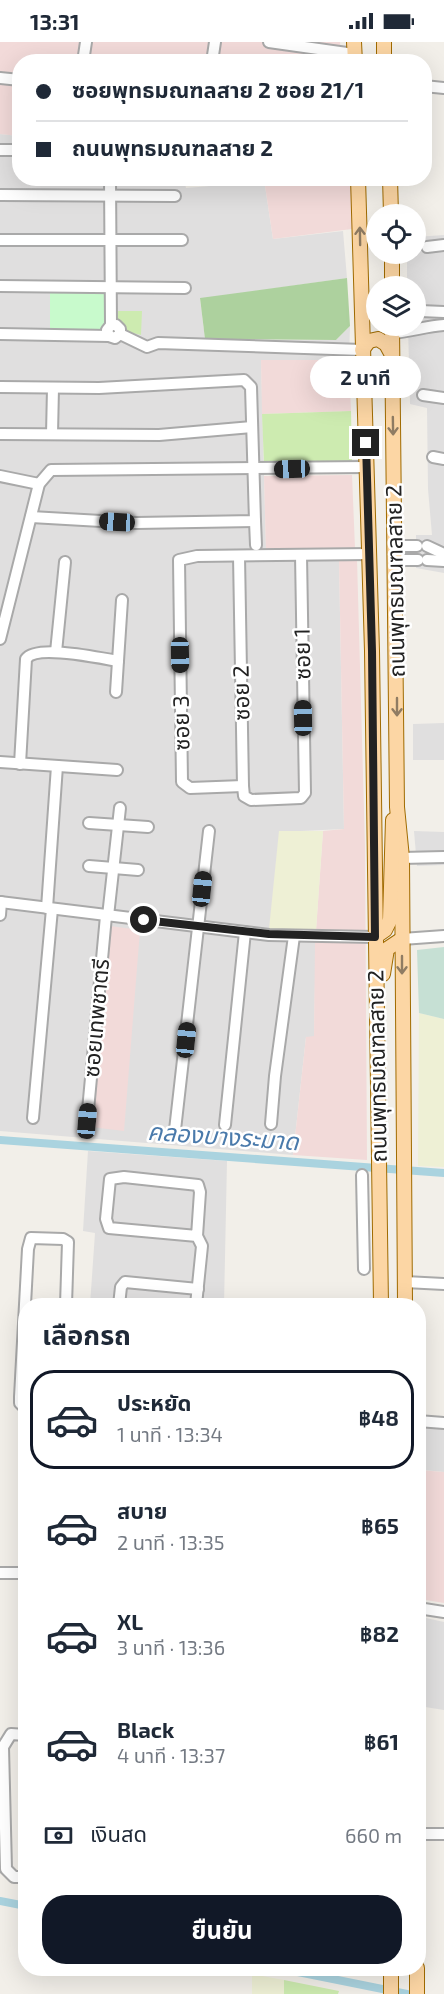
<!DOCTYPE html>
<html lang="th">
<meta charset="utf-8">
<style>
:root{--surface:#fff;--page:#f2f2f3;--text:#1f2937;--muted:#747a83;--line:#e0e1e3;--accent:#111827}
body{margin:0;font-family:"Exo 2","Noto Sans Thai",sans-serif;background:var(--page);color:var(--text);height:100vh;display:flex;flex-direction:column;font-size:22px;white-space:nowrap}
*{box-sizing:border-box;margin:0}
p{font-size:20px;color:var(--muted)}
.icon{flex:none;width:33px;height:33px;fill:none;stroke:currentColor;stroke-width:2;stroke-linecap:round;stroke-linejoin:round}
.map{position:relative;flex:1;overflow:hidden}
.details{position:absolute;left:18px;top:1256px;width:408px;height:678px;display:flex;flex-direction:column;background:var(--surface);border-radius:24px;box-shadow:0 6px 24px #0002}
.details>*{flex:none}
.hud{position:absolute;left:12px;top:12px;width:420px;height:132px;border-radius:24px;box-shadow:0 6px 24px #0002;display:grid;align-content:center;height:132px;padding:0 24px;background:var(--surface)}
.controls{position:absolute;left:366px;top:162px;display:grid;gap:12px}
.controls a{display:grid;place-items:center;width:60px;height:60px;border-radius:50%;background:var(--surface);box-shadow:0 6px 24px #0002;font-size:30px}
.end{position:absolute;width:27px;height:27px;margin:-14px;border:8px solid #222;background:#fff;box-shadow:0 0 0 3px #fff}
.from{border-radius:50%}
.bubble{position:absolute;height:42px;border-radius:21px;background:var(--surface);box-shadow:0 6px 24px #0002;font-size:20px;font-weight:700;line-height:42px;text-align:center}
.car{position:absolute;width:18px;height:36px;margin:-18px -9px;border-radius:8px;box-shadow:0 0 4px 2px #0007;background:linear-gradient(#222 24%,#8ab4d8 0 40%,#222 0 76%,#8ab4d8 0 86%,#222 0)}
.hud b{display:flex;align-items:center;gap:21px;height:57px;font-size:22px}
.hud b+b{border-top:2px solid var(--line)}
.hud i{width:15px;height:15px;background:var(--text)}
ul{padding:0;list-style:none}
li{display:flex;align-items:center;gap:18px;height:99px;margin:0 12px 9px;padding:0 12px;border:3px solid transparent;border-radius:24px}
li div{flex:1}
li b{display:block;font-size:22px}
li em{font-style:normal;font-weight:700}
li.current{border-color:var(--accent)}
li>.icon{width:54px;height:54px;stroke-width:1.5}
h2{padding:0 24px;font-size:27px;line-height:72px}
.pay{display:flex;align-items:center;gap:15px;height:66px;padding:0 24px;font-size:22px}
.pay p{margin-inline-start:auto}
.cta{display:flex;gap:12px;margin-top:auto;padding:12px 24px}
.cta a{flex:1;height:69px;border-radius:24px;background:var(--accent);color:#fff;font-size:24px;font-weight:700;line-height:69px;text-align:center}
.status{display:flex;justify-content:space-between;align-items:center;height:42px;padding:0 30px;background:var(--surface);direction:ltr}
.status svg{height:16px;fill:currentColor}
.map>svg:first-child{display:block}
.residential{fill:#e0dfdf}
.commercial{fill:#f2dad9}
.farmland{fill:#eef0d5}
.grass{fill:#cdebb0}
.forest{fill:#add19e}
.wetland{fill:#c6e0d4}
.park{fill:#c8facc}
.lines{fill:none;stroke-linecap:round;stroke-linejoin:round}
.canal{stroke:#aad3df;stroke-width:8}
.minor-casing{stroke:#a9a9a9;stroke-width:14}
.major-casing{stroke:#a06b00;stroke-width:16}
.minor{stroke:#fff;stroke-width:10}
.major{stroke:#fcd6a4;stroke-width:14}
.oneway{stroke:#8f7c63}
.route{stroke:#222;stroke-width:8}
.labels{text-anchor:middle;stroke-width:5;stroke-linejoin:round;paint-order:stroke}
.street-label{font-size:22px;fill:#222;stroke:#fff}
.water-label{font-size:24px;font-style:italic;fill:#4a7aab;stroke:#fff}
</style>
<div class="status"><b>13:31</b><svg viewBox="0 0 49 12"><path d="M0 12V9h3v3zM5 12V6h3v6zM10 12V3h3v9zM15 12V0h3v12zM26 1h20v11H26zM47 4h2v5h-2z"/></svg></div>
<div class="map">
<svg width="444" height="1952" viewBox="0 0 444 1952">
<rect width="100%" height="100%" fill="#f2efe9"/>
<g class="residential">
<polygon points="0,92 19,94 20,136 184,137 186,146 222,143 223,137 264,137 273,197 343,189 347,236 200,257 205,297 336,298 350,284 349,318 261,318 266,508 355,506 357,517 339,518 344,787 279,790 316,889 314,995 306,995 293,1113 0,1089"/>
<polygon points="444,193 444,531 416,526 416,493 432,493 428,447 427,366 410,362 408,284 416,284 416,244 407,244 407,212 416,212 416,195"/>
<polygon points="444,681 444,718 413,718 413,682"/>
<polygon points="414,789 444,790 444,823 417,824"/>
<polygon points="88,1109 227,1119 224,1263 90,1263 95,1191 83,1189"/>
<polygon points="423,1376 444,1378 444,1430 423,1428"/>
<polygon points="426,1576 444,1580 444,1668 425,1665 423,1578"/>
</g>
<g class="commercial">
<polygon points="0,0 340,0 341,19 20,20 19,94 0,92"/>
<polygon points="264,137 351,137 352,187 273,197"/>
<polygon points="261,318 349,318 351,369 262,372"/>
<polygon points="352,433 355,506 266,509 264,434"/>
<polygon points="339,517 357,517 365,805 367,1118 293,1113 306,995 314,994 315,902 323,789 344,787"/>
<polygon points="110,884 140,888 124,1089 91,1085"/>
<polygon points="419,1428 444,1430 444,1561 420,1557"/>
</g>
<g class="farmland">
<polygon points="279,789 323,789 316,889 269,887"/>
<polygon points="419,971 444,977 444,1125 418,1124"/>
<polygon points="252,1932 284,1938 284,1952 252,1952"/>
</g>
<g class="grass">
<polygon points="118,269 142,269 141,293 125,289 117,275"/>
<polygon points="351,369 352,420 264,422 262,372"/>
<polygon points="284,1938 339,1949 338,1952 284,1952"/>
</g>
<polygon class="forest" points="347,236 350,284 336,298 205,297 200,256"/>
<polygon class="wetland" points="444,905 444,977 419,971 417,908"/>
<polygon class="park" points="50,249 104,250 107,282 102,288 50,288"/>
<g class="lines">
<g class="canal">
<polyline points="0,1098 444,1131"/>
<polyline points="0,1859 26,1864"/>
<polyline points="278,1926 407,1952"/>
</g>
<defs>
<g id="minor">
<polyline points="269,0 354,12"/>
<polyline points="83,20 86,0"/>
<polyline points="212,20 215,0"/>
<polyline points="0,36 20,38"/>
<polyline points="424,44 444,46"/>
<polyline points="0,108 20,108"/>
<polyline points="110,136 111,283 107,288 109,294 115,296 120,292 120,287 116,283 111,283"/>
<polyline points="0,153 175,154"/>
<polyline points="0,198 182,198"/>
<polyline points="427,205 444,203"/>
<polyline points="0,244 185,246"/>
<polyline points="416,266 420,269 444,270"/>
<path d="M392,291C410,290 426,284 444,283"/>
<polyline points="0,292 109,294"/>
<polyline points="120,292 147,305 158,301 362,308"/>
<polyline points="0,345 99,346 244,338 251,345 255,479 136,481 31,475"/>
<polyline points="423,353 444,356"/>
<polyline points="0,392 159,393 252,385"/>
<polyline points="52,392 53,346"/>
<polyline points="433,415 444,417"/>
<polyline points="0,434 39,442"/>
<polyline points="255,479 256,503"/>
<polyline points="395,504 417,504"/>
<polyline points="427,504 444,512"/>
<polyline points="239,514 243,744 244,754 251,758 301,756 305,751 301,513"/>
<polyline points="395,518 418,518"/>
<polyline points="427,518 444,519"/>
<polyline points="0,597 39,442 51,428 367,425"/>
<polyline points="56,610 65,520"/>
<polyline points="116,650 118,619"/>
<polyline points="0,720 117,728"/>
<path d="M20,722L26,617C36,602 100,616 118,619L122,558"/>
<polyline points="243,744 190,746 182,740 179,518 197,514 370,512"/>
<polyline points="89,781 148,785"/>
<polyline points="402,816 444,815"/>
<polyline points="89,824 138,828"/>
<polyline points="0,860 269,893 375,895"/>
<polyline points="47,866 57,724"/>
<polyline points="0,873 1,860"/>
<polyline points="108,874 120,766"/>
<polyline points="402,897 444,894"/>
<polyline points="33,1076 52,867"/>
<polyline points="87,1079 106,874"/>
<polyline points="271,1082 275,1034 294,894"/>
<polyline points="225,1083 245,890"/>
<polyline points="175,1088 209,789"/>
<polyline points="362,1133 364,1227"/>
<polyline points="405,1240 444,1242"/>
<polyline points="119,1263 121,1245 125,1240 198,1247"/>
<polyline points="196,1263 202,1204 197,1194 200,1150 198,1143 124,1135 110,1137 106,1177 109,1186 197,1194"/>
<polyline points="26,1367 20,1361 20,1355 28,1207 31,1196 63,1197 68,1200 66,1263"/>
<polyline points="418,1379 444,1381"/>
<polyline points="0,1531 26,1531"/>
<polyline points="418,1566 444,1570"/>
<polyline points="26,1693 11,1692 3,1705 6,1827 14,1835 26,1835"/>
<polyline points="418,1792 444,1792"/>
</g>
<g id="major">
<polyline points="354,0 355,20"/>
<polyline points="384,0 384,20"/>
<polyline points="358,136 372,609 381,1263"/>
<polyline points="390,136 391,172"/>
<polyline points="392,212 392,244"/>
<polyline points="392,284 397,765 402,816 405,1263"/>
<polyline points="362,308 369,299 378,297 386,302 392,313"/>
<polyline points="375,895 385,888 390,878 393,778"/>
<polyline points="383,932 387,907 402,897"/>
<polyline points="391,1926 391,1952"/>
<polyline points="417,1926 417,1952"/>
</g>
</defs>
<use href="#minor" class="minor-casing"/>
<use href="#major" class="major-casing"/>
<use href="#minor" class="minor"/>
<use href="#major" class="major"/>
</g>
<defs><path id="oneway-shaft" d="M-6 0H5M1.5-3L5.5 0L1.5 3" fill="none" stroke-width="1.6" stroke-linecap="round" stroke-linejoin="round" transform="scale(1.5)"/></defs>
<g class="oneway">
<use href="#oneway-shaft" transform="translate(360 194) rotate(-91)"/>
<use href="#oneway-shaft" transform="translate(393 384) rotate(89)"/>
<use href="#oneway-shaft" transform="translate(397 665) rotate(90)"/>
<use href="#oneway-shaft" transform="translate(402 923) rotate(90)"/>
</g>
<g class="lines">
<polyline class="route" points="144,878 269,892 375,895 372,609 366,401"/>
</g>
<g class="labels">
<g class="street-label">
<text transform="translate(395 539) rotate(-91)" y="8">ถนนพุทธมณฑลสาย 2</text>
<text transform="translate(302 612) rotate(-91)" y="8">ซอย 1</text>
<text transform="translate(241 651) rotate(-91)" y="8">ซอย 2</text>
<text transform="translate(181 681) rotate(-91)" y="8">ซอย 3</text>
<text transform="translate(96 976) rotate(-85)" y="8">ซอยเทพชาตรี</text>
<text transform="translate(377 1024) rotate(-91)" y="8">ถนนพุทธมณฑลสาย 2</text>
</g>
<g class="water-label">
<text transform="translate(223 1095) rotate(4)" y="8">คลองบางระมาด</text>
</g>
</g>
</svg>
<div class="controls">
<a><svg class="icon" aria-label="locate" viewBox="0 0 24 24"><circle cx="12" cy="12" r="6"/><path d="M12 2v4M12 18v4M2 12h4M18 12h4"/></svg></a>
<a><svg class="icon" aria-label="layers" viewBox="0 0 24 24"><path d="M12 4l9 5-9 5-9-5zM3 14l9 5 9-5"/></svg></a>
</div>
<i class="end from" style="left:144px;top:878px"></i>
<i class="end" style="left:366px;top:401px"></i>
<div class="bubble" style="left:310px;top:314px;width:111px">2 นาที</div>
<i class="car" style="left:292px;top:427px;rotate:268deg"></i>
<i class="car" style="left:117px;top:480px;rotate:273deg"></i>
<i class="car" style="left:180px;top:613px;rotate:179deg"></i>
<i class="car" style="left:303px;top:676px;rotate:359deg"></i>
<i class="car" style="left:202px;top:847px;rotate:6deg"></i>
<i class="car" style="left:186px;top:998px;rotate:6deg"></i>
<i class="car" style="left:87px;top:1079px;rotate:5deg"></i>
<div class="hud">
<b><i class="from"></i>ซอยพุทธมณฑลสาย 2 ซอย 21/1</b>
<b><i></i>ถนนพุทธมณฑลสาย 2</b>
</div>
<section class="details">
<h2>เลือกรถ</h2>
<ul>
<li class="current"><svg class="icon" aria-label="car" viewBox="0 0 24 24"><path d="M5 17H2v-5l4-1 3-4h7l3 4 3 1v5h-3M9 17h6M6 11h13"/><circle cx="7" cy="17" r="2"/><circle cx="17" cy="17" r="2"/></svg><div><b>ประหยัด</b><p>1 นาที · 13:34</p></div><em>฿48</em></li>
<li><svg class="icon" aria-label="car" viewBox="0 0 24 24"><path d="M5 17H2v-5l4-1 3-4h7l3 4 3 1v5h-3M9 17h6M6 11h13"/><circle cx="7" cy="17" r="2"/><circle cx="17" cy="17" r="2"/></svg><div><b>สบาย</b><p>2 นาที · 13:35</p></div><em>฿65</em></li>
<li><svg class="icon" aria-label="car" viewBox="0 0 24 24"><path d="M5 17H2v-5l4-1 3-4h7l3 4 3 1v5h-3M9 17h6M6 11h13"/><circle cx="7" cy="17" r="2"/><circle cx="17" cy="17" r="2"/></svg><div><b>XL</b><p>3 นาที · 13:36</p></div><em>฿82</em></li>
<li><svg class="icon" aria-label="car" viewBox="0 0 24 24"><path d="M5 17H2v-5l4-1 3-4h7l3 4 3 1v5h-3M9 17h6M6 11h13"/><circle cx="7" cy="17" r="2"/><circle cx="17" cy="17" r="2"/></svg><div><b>Black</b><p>4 นาที · 13:37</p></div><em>฿61</em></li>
</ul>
<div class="pay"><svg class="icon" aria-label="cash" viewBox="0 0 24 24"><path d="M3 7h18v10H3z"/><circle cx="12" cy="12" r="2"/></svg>เงินสด<p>660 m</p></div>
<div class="cta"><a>ยืนยัน</a></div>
</section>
</div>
